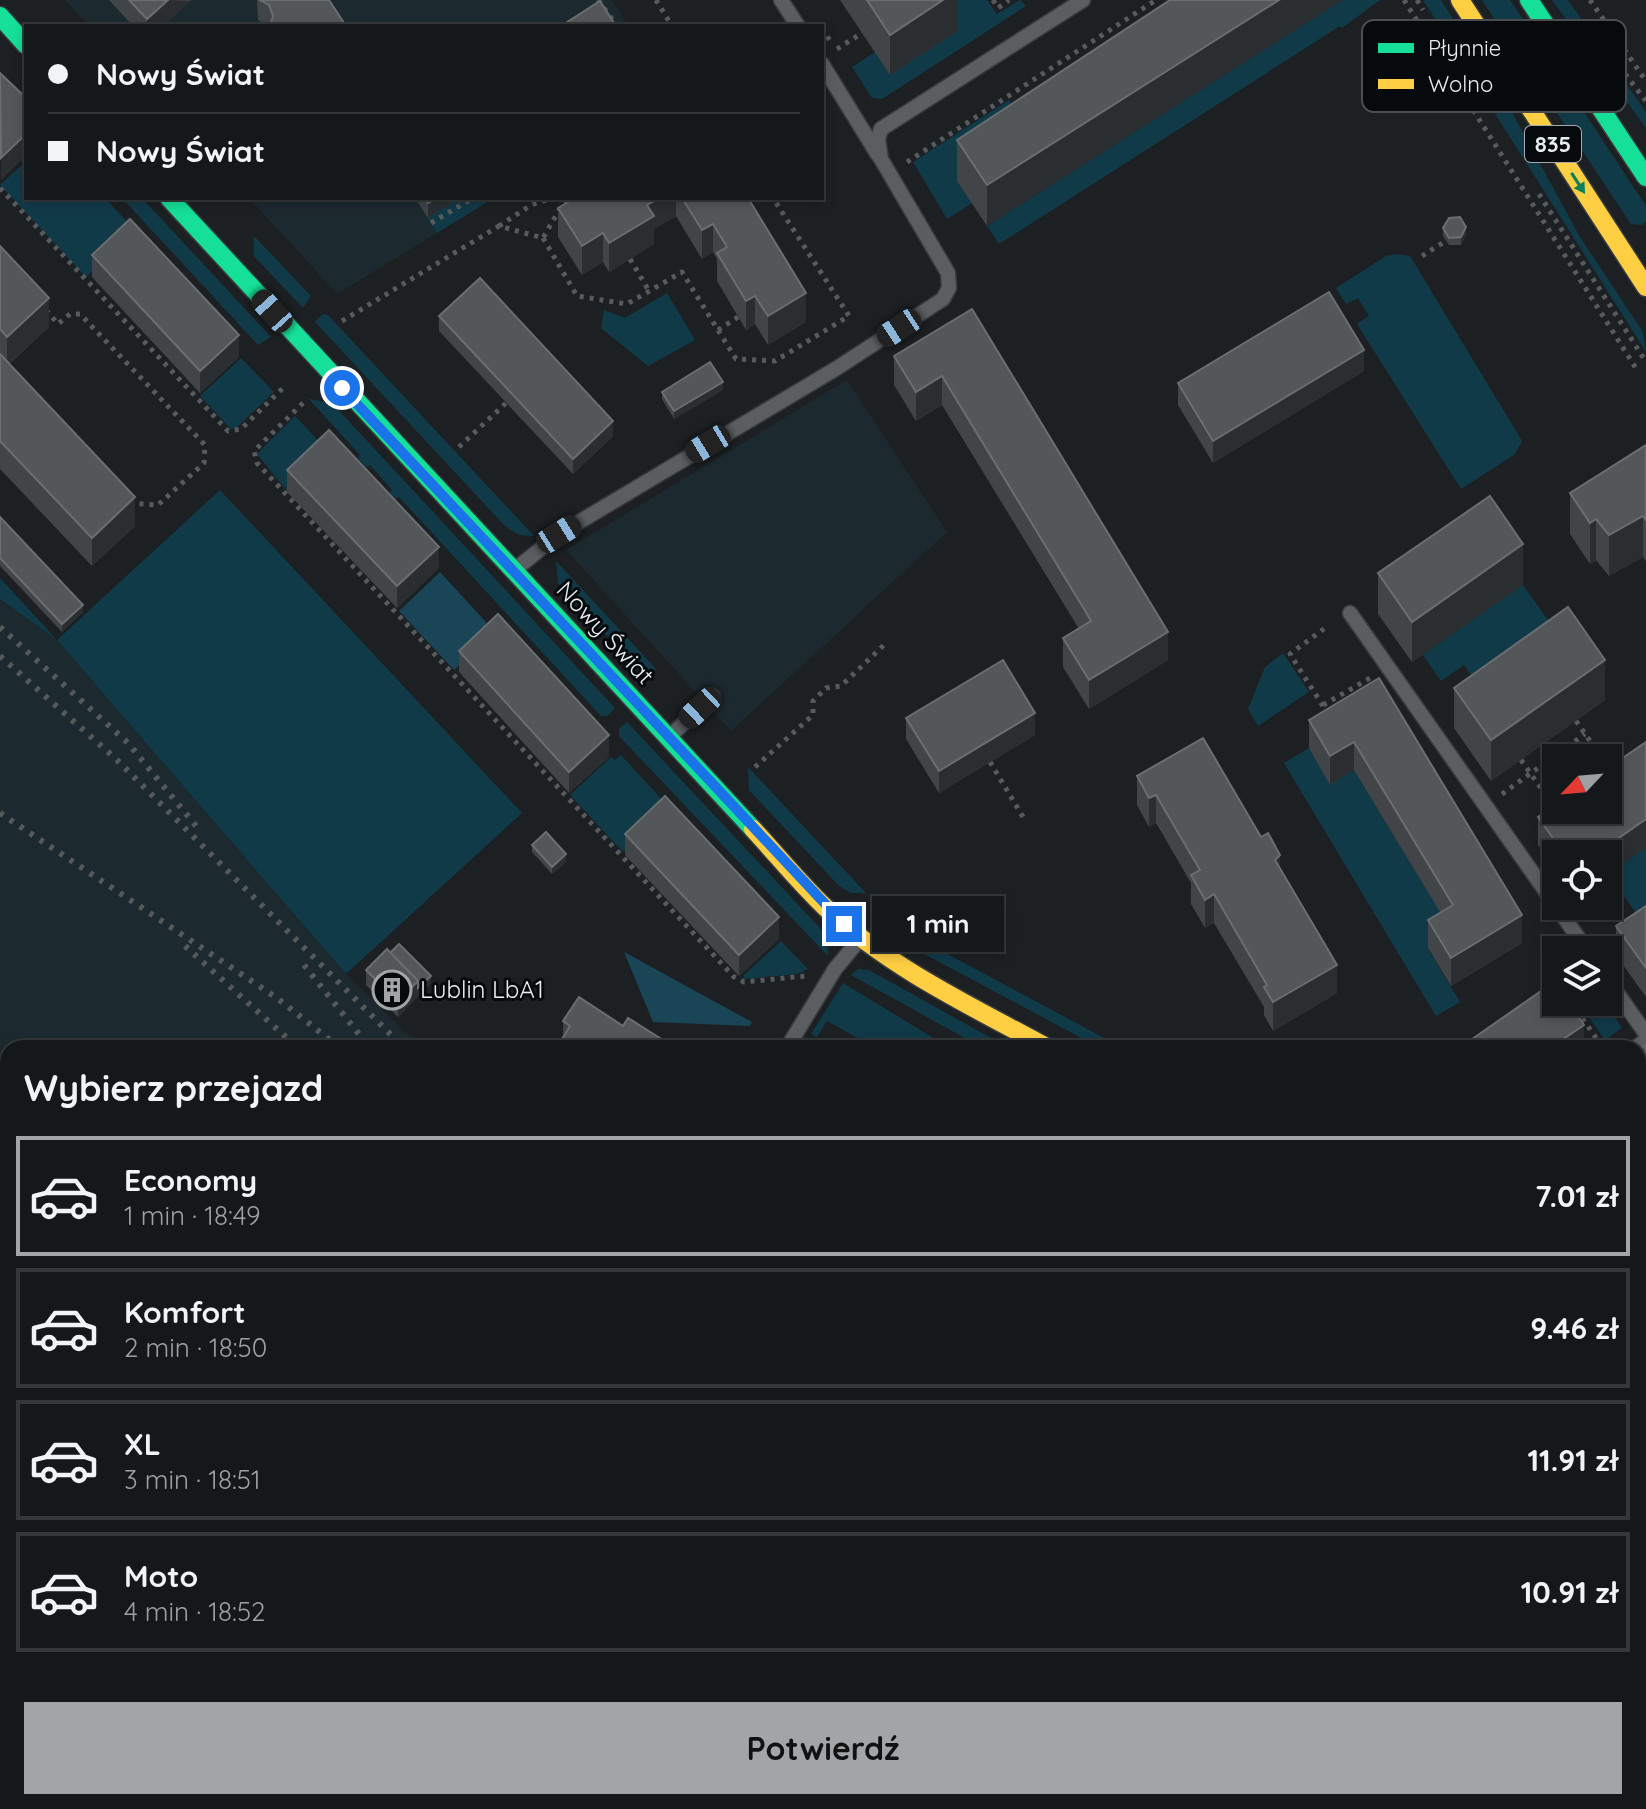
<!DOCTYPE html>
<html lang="pl">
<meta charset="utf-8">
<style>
:root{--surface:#15181a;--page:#1e2123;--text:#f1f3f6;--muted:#9da0a2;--line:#343739;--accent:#a1a5a8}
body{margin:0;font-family:Quicksand,sans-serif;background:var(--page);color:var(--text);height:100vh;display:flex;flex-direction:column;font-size:30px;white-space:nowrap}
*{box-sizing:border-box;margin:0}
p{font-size:26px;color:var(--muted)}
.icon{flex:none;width:44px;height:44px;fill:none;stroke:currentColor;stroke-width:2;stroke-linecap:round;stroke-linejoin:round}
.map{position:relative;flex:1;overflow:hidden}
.drawer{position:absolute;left:0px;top:1040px;width:1646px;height:770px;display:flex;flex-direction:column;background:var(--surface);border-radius:24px 24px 0 0;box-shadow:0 4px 12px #0003,0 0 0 2px var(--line)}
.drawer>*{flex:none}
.top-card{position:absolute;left:24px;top:24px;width:800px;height:176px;border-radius:0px;box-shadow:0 4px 12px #0003,0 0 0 2px var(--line);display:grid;align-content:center;height:176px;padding:0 24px;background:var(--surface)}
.needle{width:52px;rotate:244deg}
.buttons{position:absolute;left:1542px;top:744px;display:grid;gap:16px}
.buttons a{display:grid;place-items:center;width:80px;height:80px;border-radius:0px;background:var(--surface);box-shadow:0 4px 12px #0003,0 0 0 2px var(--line);font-size:40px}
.end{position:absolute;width:36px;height:36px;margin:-18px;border:10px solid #1a73e8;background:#fff;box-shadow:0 0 0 4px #fff}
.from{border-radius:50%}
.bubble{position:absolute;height:56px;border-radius:0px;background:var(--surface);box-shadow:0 4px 12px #0003,0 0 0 2px var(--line);font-size:26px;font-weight:700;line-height:56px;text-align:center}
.car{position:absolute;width:24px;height:48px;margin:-24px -12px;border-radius:10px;box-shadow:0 0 6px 2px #0007;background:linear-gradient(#222 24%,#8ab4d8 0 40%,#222 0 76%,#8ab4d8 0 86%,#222 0)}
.top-card b{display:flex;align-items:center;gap:28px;height:76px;font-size:30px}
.top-card b+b{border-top:2px solid var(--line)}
.top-card i{width:20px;height:20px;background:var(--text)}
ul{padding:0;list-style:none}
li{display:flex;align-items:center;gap:24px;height:120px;margin:0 16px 12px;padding:0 8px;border:4px solid var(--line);border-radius:0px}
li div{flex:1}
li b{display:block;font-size:30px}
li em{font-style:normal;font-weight:700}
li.current{border-color:var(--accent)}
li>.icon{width:72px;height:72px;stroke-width:1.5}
h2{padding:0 24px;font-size:36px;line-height:96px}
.primary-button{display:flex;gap:16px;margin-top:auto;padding:16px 24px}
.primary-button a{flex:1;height:92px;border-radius:0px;background:var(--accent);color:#111;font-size:32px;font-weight:700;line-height:92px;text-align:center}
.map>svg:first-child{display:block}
.built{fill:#1c292f}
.green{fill:#113a49}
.forest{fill:#194556}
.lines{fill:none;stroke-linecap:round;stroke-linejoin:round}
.lane-casing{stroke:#383b3c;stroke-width:17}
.fast-casing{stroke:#383b3c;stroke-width:21}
.slow-casing{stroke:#383b3c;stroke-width:21}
.path{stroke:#585b5d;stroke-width:5;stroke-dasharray:4 6;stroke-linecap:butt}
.lane{stroke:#5b5e60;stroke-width:14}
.fast{stroke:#16e098;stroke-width:18}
.slow{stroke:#ffcf43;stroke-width:18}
.rail{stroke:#56595a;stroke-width:6;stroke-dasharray:4 8;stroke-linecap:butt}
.wall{fill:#414547}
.shaded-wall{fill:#2a2e30}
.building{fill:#535759;stroke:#6a6e71;stroke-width:2}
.oneway{fill:#0f8059}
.route{stroke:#1a73e8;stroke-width:10}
.labels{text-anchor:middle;stroke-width:6;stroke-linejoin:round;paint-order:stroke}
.shield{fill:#070a0c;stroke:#a4a9ac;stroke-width:2}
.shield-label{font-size:22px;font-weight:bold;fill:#e8edf0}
.street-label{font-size:24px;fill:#e8edf0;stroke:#070a0c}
.poi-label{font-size:24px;fill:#e8edf0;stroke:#070a0c;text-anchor:start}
.key{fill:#070a0c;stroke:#4a4e50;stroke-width:2}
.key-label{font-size:22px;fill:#e8edf0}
</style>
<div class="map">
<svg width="1646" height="1809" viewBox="0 0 1646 1809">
<rect width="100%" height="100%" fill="#1c2022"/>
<g class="built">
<polygon points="65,0 611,0 629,26 89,26"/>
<polygon points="249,198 494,198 337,294"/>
<polygon points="847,380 947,532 731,731 566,550"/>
<polygon points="0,599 57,640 346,974 405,1032 436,1048 8,1048 8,1802 1536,1802 1537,1809 0,1809"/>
</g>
<g class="green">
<polygon points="938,0 987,0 997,14 1020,0 1026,6 882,99 872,98 852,67 875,52 890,75"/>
<polygon points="1342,0 1380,0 1342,28 1340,26 999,244 987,226"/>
<polygon points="1423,0 1441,0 1514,116 1580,237 1643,332 1646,352"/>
<polygon points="1482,0 1510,0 1646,206 1646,221 1642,225 1631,224"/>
<polygon points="1552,0 1568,0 1646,112 1646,128"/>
<polygon points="1009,100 1030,133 957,181 972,203 947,219 913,162"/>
<polygon points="26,161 26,198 105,198 131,226 130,237 86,277 0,185"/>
<polygon points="122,198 142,198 271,337 258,345"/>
<polygon points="460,198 494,198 437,233 428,218"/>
<polygon points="254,236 311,296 303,308 254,256"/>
<polygon points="1396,254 1410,256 1522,441 1514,455 1461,489 1357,324 1369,316 1358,298 1346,304 1336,288 1386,256"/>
<polygon points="667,293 695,340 648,366 601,328 604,310 625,318"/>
<polygon points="323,314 328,315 534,536 519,535 505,526 315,322"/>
<polygon points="241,358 274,392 237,427 231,429 200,396"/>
<polygon points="309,399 332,403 615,708 607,716 601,716 399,497 396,499 390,493 392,490 370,465 366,467 358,458 360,455"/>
<polygon points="295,416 328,451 286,490 257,454"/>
<polygon points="220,490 522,813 346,974 57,640 0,599 0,578 57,640"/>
<polygon points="556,561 656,669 646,678 558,583"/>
<polygon points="1523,585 1568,648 1483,692 1464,665 1441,681 1423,655"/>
<polygon points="1283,653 1309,692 1258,726 1248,709 1265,667"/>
<polygon points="627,722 820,928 827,939 828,956 619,736 619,729"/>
<polygon points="1309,748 1330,784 1354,770 1453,933 1428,949 1460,1002 1436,1016 1284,763"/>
<polygon points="621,755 666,804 664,814 623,852 570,795 611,757 615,760"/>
<polygon points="748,767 866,893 851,893 839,886 749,790"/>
<polygon points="1646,848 1646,934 1641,920 1622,893 1608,903 1608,874"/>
<polygon points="903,928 923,941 1123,1048 1100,1048 915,949 904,938"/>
<polygon points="781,941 808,969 798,974 744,979 744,975"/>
<polygon points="858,969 869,970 1009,1048 983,1048 851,975"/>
<polygon points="843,983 950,1048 876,1048 827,1021 817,1037 811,1034"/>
<polygon points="1595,1002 1604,1002 1622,1028 1605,1040 1584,1010"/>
</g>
<g class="forest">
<polygon points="440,572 495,632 454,670 399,611"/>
<polygon points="624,952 752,1022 750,1026 653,1022"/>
</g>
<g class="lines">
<defs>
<g id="lane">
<polyline points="781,0 798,26"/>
<polyline points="822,64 878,155"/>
<polyline points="517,568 559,534 837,368 943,299 949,288 948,273 881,159 878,139 881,129 1083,0"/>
<polyline points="1350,613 1587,950"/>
<polyline points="669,737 713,696"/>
<polyline points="1608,980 1646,1034"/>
<polyline points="787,1048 835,969 860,939"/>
<polyline points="1635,1048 1646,1040"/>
<polyline points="1638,1111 1646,1106"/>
<polyline points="1638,1239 1646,1234"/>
<polyline points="0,1310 8,1316"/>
<polyline points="837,1802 845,1809"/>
</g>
<g id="fast">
<polyline points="1529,0 1646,177"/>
<polyline points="0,16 26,45"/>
<polyline points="169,198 753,829"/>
<polyline points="1638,1362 1646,1366"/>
</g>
<g id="slow">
<polyline points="1460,0 1646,287"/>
<path d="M753,829C778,856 802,886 829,911C892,969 973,1007 1048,1048"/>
</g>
</defs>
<use href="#lane" class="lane-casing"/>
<use href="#fast" class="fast-casing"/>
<use href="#slow" class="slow-casing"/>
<g class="path">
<polyline points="598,0 617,26"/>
<polyline points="656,0 672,26"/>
<polyline points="993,0 998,8 1009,0"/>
<polyline points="1404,0 1637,370"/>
<polyline points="1417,0 1423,10"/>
<polyline points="1590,0 1646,81"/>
<polyline points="822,28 832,44"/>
<polyline points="837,49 862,33"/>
<polyline points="1625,74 1646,101"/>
<polyline points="907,162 1156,0"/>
<polyline points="0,188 228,431 241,429 286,385"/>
<polyline points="1539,194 1646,362"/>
<polyline points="431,223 473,198"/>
<polyline points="499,226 531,205 552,198"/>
<polyline points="543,238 577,296 627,304 682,272 736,359 775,361 849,316 773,198"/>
<polyline points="1422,256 1447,240"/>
<polyline points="630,259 649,291"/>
<polyline points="46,310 58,324 70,314 80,314 205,445 204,463 158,505 129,503"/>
<polyline points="342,321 499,226 543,238 566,198"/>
<polyline points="718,330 738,317"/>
<polyline points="303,403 254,451 257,463 734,977 744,982 806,976"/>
<polyline points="459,447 506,403"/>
<polyline points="1323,705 1370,678"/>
<polyline points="1323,706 1290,654 1325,628"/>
<polyline points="1576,721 1602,758"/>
<polyline points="1521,760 1557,811"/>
<polyline points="990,762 1023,817"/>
<polyline points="755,767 813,715 813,701 826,688 841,686 886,643"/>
<polyline points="1502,794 1585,734"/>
<polyline points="1571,1002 1603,1048"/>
<polyline points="1246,1802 1249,1809"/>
</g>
<use href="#lane" class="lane"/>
<use href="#fast" class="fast"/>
<use href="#slow" class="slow"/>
<g class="rail">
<polyline points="0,627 128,743 201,832"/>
<polyline points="0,656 116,759 404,1048"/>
<polyline points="0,813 277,998 340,1048"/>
<polyline points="185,946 298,1048"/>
<polyline points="304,965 370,1048"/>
<polyline points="0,1446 8,1450"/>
<polyline points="0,1471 8,1475"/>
<polyline points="0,1496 8,1500"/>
<polyline points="0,1520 8,1524"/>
<polyline points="0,1644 8,1648"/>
<polyline points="0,1675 8,1679"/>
<polyline points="0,1708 8,1712"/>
<polyline points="0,1740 8,1744"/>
<polyline points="0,1765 8,1770"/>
<polyline points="0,1789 8,1794"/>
<polyline points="24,1802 37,1809"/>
<polyline points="69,1802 83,1809"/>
<polyline points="118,1802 131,1809"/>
<polyline points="177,1802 190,1809"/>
<polyline points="240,1802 253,1809"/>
<polyline points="299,1802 312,1809"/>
<polyline points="531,1802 544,1809"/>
<polyline points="579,1802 592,1809"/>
<polyline points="625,1802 638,1809"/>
<polyline points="673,1802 686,1809"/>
<polyline points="1046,1802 1054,1809"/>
<polyline points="1104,1802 1112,1809"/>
<polyline points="1335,1802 1382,1809"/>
<polyline points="1587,1809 1646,1803"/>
</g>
</g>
<g class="wall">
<polygon points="109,0 190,0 190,1 163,26 133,26"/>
<polygon points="257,0 329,0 346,26 267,26 258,20"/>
<polygon points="840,0 958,0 958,31 890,75"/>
<polygon points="1170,0 987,226 957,181 957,140"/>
<polygon points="415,198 460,198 428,218"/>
<polygon points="575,198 748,198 806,322 768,345 755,324 746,330 717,281 717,259 713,252 702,259 676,216 654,229 654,244 609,272 603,262 582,275 558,237 558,208"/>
<polygon points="1443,228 1466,235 1461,245 1449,245 1443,236"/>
<polygon points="0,246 49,327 9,364 135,526 92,566 0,469"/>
<polygon points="92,255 239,357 200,393 92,277"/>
<polygon points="972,309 1168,660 1089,709 1063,667 1063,638 1079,629 942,405 916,421 894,385 894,356"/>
<polygon points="439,316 613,436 573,474 439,331"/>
<polygon points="1364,371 1213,463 1178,405 1178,383"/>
<polygon points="723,390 674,419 662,399 662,392"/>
<polygon points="1646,445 1646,561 1643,557 1609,576 1596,560 1590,564 1570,534 1570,493"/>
<polygon points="287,470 439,568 397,608 287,492"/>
<polygon points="0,517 83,612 62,632 0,566"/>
<polygon points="1378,573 1523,585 1412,662 1378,614"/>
<polygon points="459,651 609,757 569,793 459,672"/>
<polygon points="1379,678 1522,943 1451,986 1428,948 1428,920 1440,912 1354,770 1330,785 1309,748 1309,720"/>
<polygon points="1454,688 1605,700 1491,781 1454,728"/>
<polygon points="906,718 1035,735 939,793 906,739"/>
<polygon points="1137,776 1280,869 1337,993 1273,1031 1264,1015 1264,1007 1214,923 1205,928 1191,904 1191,883 1156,823 1149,827 1137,805"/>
<polygon points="1538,817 1608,854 1556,854 1556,872 1538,845"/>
<polygon points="625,834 779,939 739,976 625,855"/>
<polygon points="532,845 566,862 552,874 532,852"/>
<polygon points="1646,906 1646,997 1616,955 1616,926"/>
<polygon points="390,953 431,983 398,1017 366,985 366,970"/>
<polygon points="563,1021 623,1026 674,1048 559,1048 559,1044 563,1036"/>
</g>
<g class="shaded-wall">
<polygon points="168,0 190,1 163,26 147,26 147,19"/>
<polygon points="943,0 958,0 958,31 890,75 890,35"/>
<polygon points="1279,0 1343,0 987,226 987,185"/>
<polygon points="26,134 26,156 1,180 1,158"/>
<polygon points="437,198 460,198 428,218 428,203"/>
<polygon points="659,198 676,198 676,216 654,229 654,244 609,272 609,243 647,205"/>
<polygon points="713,224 713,252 702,259 702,230"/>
<polygon points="1466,227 1466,235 1461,245 1461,237"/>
<polygon points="603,233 603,262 582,275 582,246"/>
<polygon points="806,293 806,322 768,345 768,316"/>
<polygon points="755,296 755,324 746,330 746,301"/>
<polygon points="49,298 49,327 7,365 7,337"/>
<polygon points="239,335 239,357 200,393 200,371"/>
<polygon points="1364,350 1364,371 1213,463 1213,441"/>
<polygon points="942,376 942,405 916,421 916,392"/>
<polygon points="723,382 723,390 674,419 674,411"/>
<polygon points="613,421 613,436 573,474 573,459"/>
<polygon points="135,497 135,526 92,566 92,538"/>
<polygon points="1643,516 1643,557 1609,576 1609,535"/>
<polygon points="1596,519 1596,560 1590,564 1590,523"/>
<polygon points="1523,544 1523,585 1412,662 1412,622"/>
<polygon points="439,547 439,568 397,608 397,586"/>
<polygon points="83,605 83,612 62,632 62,624"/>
<polygon points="1168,632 1168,660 1089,709 1089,680"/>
<polygon points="1605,660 1605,700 1491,781 1491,740"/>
<polygon points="1035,713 1035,735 939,793 939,771"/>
<polygon points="609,735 609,757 569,793 569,772"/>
<polygon points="1354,742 1354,770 1330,785 1330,756"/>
<polygon points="1156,795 1156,823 1149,827 1149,798"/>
<polygon points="1646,819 1646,848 1608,874 1608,854 1596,854"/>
<polygon points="566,854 566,862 552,874 552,867"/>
<polygon points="1280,855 1280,883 1275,860"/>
<polygon points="1214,894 1214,923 1205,928 1205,900"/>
<polygon points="1522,915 1522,943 1451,986 1451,958"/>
<polygon points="779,917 779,939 739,976 739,955"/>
<polygon points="1337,965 1337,993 1273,1031 1273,1002"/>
<polygon points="431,976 431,983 398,1017 398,1002 418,981"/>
<polygon points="1584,1025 1584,1046 1581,1048 1550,1048"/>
<polygon points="1646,1067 1646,1089 1638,1093 1638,1072"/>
<polygon points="1646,1188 1646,1210 1640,1214 1640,1224 1638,1226 1638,1194"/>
<polygon points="1646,1491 1646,1532 1638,1535 1638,1494"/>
</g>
<g class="building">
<polygon points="129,0 168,0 147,19"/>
<polygon points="260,0 329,0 346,26 270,26 273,16 269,5"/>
<polygon points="867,0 943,0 890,35"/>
<polygon points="1170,0 1279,0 987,185 957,140"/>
<polygon points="600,1 616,26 561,26"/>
<polygon points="0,73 26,98 26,134 1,158"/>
<polygon points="425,198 437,198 428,203"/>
<polygon points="575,198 659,198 647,205 654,216 609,243 603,233 582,246 558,208"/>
<polygon points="682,198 748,198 806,293 768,316 755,296 746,301 717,253 727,247 713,224 702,230"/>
<polygon points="1460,217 1466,227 1461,237 1449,238 1443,228 1449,218"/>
<polygon points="130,219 239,335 200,371 92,255"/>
<polygon points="0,246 49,298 7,337 0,329"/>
<polygon points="480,278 613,421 573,459 439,316"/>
<polygon points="1329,292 1364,350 1213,441 1178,383"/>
<polygon points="972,309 1168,632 1089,680 1063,638 1091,621 1084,609 942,376 916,392 894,356"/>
<polygon points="0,354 135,497 92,538 0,441"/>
<polygon points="710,362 723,382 674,411 662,392"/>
<polygon points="329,430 439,547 397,586 287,470"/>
<polygon points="1646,445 1646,520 1643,516 1609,535 1596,519 1590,523 1570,493"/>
<polygon points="1490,496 1523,544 1412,622 1378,573"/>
<polygon points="0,517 83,605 62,624 0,558"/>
<polygon points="1568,607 1605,660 1491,740 1454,688"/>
<polygon points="498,614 609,735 569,772 459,651"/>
<polygon points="1003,660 1035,713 939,771 906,718"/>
<polygon points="1379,678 1522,915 1451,958 1428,920 1453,905 1354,742 1330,756 1309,720"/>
<polygon points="1203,738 1261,837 1268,833 1280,855 1275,860 1337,965 1273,1002 1264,987 1267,985 1214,894 1205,900 1191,875 1200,870 1156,795 1149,798 1137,776"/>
<polygon points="1646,742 1646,819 1596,854 1564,854 1538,817 1556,804 1556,810 1608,810 1608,768"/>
<polygon points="665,796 779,917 739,955 625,834"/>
<polygon points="546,832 566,854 552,867 532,845"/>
<polygon points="1646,906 1646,968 1616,926"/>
<polygon points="399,944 431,976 418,988 418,981 390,953"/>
<polygon points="387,949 418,981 398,1002 366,970"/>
<polygon points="1554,982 1556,985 1556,1002 1568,1002 1584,1025 1550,1048 1467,1048 1465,1044"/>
<polygon points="579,997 623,1026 628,1018 674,1047 565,1048 559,1044 570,1026 563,1021"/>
<polygon points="1646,1045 1646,1067 1638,1072 1638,1049"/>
<polygon points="1646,1111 1646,1188 1638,1194 1638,1116"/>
<polygon points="1646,1445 1646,1492 1638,1494 1638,1448"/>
</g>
<defs><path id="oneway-solid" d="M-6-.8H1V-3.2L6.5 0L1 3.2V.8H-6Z" transform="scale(2)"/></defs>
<use class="oneway" href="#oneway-solid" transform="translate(1578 183) rotate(57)"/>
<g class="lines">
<polyline class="route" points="342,388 844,924"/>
</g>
<defs>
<symbol id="building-ring" viewBox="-11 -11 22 22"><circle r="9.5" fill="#070a0c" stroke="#a1a5a8" stroke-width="1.5"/><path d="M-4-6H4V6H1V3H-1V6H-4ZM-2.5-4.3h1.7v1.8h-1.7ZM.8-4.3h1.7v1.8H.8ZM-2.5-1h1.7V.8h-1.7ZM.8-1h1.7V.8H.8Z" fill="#a1a5a8"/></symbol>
</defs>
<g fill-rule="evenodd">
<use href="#building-ring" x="370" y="968" width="44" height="44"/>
</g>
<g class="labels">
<rect class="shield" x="1525" y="126" width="56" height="36" rx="6"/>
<g class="shield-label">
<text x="1553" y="152">835</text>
</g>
<g class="street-label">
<text transform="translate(605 633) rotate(47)" y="8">Nowy Świat</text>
</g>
<g class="poi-label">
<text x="420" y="998">Lublin LbA1</text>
</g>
</g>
<rect x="1362" y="20" width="264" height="92" rx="12" class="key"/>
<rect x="1378" y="43" width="36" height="10" fill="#16e098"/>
<rect x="1378" y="79" width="36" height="10" fill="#ffcf43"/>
<g class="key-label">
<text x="1428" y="56">Płynnie</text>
<text x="1428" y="92">Wolno</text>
</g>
</svg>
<div class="buttons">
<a><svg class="needle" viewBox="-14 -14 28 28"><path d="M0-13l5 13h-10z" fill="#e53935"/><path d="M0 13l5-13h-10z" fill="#9da0a2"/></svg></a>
<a><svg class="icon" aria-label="locate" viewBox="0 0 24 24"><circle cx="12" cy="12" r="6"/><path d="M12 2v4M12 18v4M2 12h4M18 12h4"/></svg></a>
<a><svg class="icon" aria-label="layers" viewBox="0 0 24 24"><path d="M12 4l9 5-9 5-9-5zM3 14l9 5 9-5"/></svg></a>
</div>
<i class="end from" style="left:342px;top:388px"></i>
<i class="end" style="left:844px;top:924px"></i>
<div class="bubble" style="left:872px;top:896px;width:132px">1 min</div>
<i class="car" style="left:272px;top:311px;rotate:318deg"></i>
<i class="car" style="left:899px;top:328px;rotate:237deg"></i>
<i class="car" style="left:708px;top:444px;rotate:239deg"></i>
<i class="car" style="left:559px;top:534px;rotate:58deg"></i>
<i class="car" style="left:700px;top:708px;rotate:227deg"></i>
<div class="top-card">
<b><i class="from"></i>Nowy Świat</b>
<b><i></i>Nowy Świat</b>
</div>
<section class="drawer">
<h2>Wybierz przejazd</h2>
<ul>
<li class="current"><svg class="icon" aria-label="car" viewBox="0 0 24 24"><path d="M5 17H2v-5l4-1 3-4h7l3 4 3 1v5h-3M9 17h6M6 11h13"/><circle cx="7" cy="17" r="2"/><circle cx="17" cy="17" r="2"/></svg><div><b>Economy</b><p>1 min · 18:49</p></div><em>7.01 zł</em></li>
<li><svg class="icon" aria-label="car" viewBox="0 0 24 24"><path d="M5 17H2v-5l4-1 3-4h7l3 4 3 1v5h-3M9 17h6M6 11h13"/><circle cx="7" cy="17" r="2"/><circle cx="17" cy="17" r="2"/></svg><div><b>Komfort</b><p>2 min · 18:50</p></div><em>9.46 zł</em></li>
<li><svg class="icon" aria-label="car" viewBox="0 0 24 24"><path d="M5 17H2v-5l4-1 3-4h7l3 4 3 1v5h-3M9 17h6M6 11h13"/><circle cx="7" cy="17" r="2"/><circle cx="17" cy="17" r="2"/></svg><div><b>XL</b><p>3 min · 18:51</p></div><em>11.91 zł</em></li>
<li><svg class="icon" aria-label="car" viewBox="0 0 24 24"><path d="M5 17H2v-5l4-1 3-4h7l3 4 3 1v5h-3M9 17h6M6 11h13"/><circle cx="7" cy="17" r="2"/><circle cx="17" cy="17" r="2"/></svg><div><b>Moto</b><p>4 min · 18:52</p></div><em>10.91 zł</em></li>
</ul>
<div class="primary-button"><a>Potwierdź</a></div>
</section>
</div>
